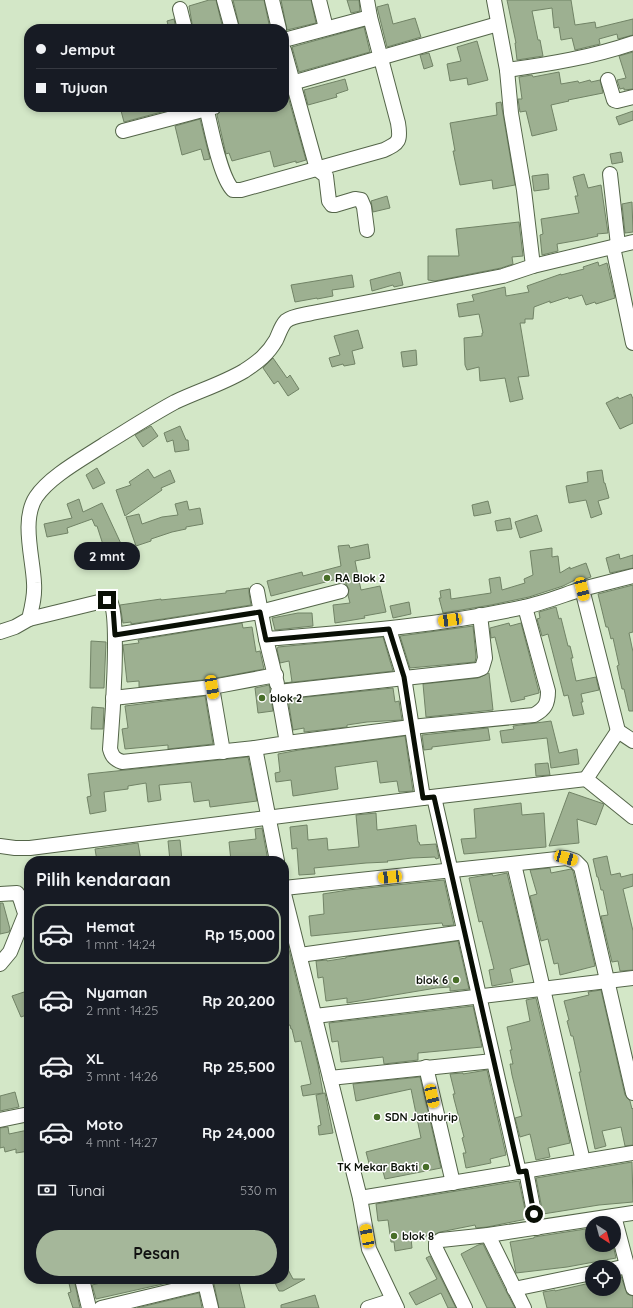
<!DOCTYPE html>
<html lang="id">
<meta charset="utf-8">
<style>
:root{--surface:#171b24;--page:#242831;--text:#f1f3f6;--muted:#9ea1a6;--line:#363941;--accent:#a5b79a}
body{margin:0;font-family:Quicksand,sans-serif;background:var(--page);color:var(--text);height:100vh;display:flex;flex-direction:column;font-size:15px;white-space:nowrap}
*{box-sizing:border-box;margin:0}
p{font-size:13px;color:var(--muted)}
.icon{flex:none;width:22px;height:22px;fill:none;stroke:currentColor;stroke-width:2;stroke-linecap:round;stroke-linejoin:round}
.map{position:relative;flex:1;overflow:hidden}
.panel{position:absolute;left:24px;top:856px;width:265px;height:428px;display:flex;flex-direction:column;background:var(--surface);border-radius:16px;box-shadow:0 2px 6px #0003}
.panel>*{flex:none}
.top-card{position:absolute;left:24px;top:24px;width:265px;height:88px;border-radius:16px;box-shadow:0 2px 6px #0003;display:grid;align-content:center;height:88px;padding:0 12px;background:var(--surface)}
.needle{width:26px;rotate:144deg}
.buttons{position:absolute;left:585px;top:1216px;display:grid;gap:8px}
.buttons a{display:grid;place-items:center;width:36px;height:36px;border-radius:50%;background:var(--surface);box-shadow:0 2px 6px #0003;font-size:20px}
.end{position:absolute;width:18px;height:18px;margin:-9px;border:5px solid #090f05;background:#fff;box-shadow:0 0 0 2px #fff}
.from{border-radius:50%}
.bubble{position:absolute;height:28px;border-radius:14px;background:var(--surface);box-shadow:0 2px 6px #0003;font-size:13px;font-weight:700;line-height:28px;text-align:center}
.car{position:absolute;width:12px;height:24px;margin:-12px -6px;border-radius:5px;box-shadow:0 0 3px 1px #0007;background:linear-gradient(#f5c518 24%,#345 0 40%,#f5c518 0 76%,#345 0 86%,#f5c518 0)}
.top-card b{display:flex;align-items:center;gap:14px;height:38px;font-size:15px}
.top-card b+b{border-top:1px solid var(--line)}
.top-card i{width:10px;height:10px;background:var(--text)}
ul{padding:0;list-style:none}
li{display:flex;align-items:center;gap:12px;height:60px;margin:0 8px 6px;padding:0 4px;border:2px solid transparent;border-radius:16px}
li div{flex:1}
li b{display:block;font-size:15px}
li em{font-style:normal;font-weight:700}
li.current{border-color:var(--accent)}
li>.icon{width:36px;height:36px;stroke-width:1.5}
h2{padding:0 12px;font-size:18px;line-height:48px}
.pay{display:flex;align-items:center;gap:10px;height:44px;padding:0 12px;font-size:15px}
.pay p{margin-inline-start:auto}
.action{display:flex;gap:8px;margin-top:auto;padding:8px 12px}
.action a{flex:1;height:46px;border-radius:24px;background:var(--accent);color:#111;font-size:16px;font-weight:700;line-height:46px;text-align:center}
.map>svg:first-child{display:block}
.building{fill:#9db091;stroke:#718366}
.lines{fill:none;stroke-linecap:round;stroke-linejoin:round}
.minor-casing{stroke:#546549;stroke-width:16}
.minor{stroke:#fff;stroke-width:14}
.route{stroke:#090f05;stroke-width:5}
.poi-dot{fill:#486e29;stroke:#fff;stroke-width:1.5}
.labels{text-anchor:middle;stroke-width:3;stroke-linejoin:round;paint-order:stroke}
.poi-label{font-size:11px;font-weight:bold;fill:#090f05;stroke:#fff;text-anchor:start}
</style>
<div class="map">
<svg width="633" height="1308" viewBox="0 0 633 1308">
<rect width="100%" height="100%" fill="#d3e7c7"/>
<g class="building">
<polygon points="209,0 216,0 223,29 193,29 189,6"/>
<polygon points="233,0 264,0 270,29 240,29"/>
<polygon points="281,0 311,0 316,23 287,30"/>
<polygon points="347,0 359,0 360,11 351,13"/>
<polygon points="507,0 571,0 575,25 595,22 596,28 633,19 633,35 618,39 617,34 599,39 600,44 575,50 572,38 561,40 559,27 554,28 552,8 532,11 538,40 540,40 543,56 517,60 515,43 516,43"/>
<polygon points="388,4 393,24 415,18 421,37 387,47 377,7"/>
<polygon points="174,19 176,29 169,29 167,21"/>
<polygon points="364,27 370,52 299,72 292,47"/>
<polygon points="477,41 488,80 468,85 467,78 450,81 447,64 461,61 457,47"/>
<polygon points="633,52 633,89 624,90 624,88 620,89 617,80 626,78 619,56"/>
<polygon points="429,53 433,66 424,69 420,55"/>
<polygon points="559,72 561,84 578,81 579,83 590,80 591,82 600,80 603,93 568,100 569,101 551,105 557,130 532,136 526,111 520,112 518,99 522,99 519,77 532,75 533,77"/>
<polygon points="345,79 348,90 336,94 337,97 308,105 304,90"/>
<polygon points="284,93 287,93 306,160 296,163 296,161 274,167 270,151 232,161 229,153 226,154 217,115 222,110 232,107 284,107"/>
<polygon points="501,102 515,185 493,189 492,180 460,185 453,151 455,151 450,123 497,115 496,103"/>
<polygon points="120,107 168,107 169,110 124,122"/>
<polygon points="633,111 633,120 619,125 616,117"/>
<polygon points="200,119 210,159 204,160 201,149 182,155 175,126"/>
<polygon points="621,152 623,162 612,164 610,154"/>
<polygon points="548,174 549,189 534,191 532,176"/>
<polygon points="584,174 588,188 601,185 608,233 597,234 598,236 585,239 557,244 558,251 542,255 540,235 543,234 541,219 579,213 575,196 578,196 573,177"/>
<polygon points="387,196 390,208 373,212 371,201"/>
<polygon points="632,202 633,232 625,233 622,204"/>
<polygon points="519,222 523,256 512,257 513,264 501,268 435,281 428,280 428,256 459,256 456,229"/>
<polygon points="598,262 599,266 607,263 615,298 596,304 595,302 586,305 582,295 569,299 568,297 550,303 550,301 534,307 533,319 525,319 525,323 520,323 529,376 518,377 523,399 510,402 505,378 480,381 479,367 467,370 465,365 464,338 482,336 482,333 483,333 479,314 459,317 457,304 474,301 472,295 505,287 506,296 529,292 527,286 561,274 561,275 584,269 583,267"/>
<polygon points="400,272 403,285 394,287 393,285 372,291 370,280"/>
<polygon points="352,275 354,287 332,290 333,296 317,299 317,298 295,302 291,285"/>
<polygon points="358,330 363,348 352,351 355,364 344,366 343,364 332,367 329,358 340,355 334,336"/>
<polygon points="416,350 417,365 403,367 401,352"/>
<polygon points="273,358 287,378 290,375 299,389 288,396 278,381 274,384 263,368"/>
<polygon points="631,394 633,399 633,423 620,429 606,403 618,397 619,399"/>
<polygon points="151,426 158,436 143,447 135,435"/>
<polygon points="180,426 186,440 188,440 189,450 175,452 173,440 167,442 164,433"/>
<polygon points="97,468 105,483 93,489 86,475"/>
<polygon points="148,469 154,478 170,470 175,482 161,488 162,490 125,516 116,490 131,485 129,482"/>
<polygon points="602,470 604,483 605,483 609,498 598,501 602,514 591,518 586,500 569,503 566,486 588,482 587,472"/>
<polygon points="79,499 83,512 102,503 123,548 106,554 97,526 95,526 92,519 67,528 68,533 47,537 44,524 72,518 67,504"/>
<polygon points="187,501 189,510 200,508 203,524 186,527 186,529 172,532 151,539 151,541 136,546 126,517 139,514 142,524 162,517 178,515 175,504"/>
<polygon points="488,501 491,513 474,516 472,505"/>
<polygon points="537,515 542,531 520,538 515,522"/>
<polygon points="510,518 512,529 497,531 495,521"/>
<polygon points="368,544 370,558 355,561 361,590 380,586 386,612 364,616 365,618 335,623 333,605 350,603 348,595 349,589 346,584 345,577 271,596 267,581 302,572 303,576 341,566 338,546 349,545 350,548"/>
<polygon points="552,548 552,557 558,556 560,573 570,567 570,569 586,563 591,577 580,581 579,578 563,586 529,597 491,605 443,613 439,598 441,598 440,591 450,589 451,599 491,593 489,579 500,577 502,590 525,583 524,579 533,575 530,551"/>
<polygon points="619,554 620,559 633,555 633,568 610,573 606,558"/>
<polygon points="633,585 633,632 629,633 633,652 633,711 629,711 624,689 622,689 617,666 619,665 613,638 611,639 608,627 606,627 598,594"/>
<polygon points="249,588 249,593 251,605 131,624 131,622 123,623 120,605 161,599 161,600 226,593 226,591"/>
<polygon points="409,602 411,614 393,618 390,606"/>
<polygon points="556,607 559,619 561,618 568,646 570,646 573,658 571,658 576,681 596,677 599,690 581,694 583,702 581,702 584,714 573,716 568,695 564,696 548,634 542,636 537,619 540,618 539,612"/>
<polygon points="298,613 312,613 313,626 275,630 272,618"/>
<polygon points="242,623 243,628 252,627 256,652 260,651 264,669 211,679 139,687 139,681 127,682 123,645 139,643 138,640"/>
<polygon points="509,623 510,626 521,623 539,692 539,693 524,697 525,699 511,702 495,637 491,638 490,628"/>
<polygon points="473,626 476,657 475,662 410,668 400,636"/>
<polygon points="383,637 393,671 285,683 292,682 289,661 280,663 277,649 278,647"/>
<polygon points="91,641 106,642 104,688 90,688"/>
<polygon points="489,673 493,710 426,717 423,684 478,678"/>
<polygon points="269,685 270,689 270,693 273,711 258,713 255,688"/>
<polygon points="393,688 395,702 399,701 402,720 367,722 347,725 347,727 304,732 304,728 293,730 288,699"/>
<polygon points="205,696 213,744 168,749 168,745 125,749 122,729 128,728 125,706"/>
<polygon points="92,707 104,708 103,729 91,729"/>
<polygon points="551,721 559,753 577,749 579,764 551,768 547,738 502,743 500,731 514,729 513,726"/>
<polygon points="488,728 490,740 432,747 432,749 424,750 422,735"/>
<polygon points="405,736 413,791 399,792 397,781 380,783 377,761 335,767 338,789 293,796 291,780 276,782 275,773 280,772 278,754 299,750"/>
<polygon points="248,757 257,801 210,807 209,800 194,802 191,782 159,785 161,800 148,802 146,783 128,786 128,789 104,792 106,811 90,814 87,797 91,796 88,774"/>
<polygon points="548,763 550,775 536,776 535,764"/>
<polygon points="569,792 604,804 596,825 577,819 579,843 549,846"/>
<polygon points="521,803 522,815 544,813 546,847 464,854 461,839 476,838 474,809"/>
<polygon points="376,813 377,830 416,825 418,842 419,842 420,845 436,844 439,858 436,859 435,857 412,858 387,861 388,862 366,863 314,868 315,874 299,875 297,848 292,849 290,827 307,825 308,840 327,838 328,850 359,847 356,815"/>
<polygon points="262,828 268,861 231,861 229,842 256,839 255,829"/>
<polygon points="180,840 182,861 170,861 168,841"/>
<polygon points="138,843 141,861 97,861 95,849"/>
<polygon points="607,856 611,875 620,873 621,877 633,874 633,886 623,889 633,931 633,970 620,971 618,961 612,962 601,916 608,915 603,890 601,890 598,877 597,877 593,859"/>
<polygon points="550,868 551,873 571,869 573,871 595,966 560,975 558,963 554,964 548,939 541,941 530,896 537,894 530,870"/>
<polygon points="507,873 529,964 510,969 513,982 492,986 489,970 494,969 482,921 479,922 469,878 492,874 493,876"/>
<polygon points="444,880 454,925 443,926 442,923 418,925 311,936 309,916 324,914 323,894 348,890"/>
<polygon points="0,903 3,903 10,929 9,932 0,934"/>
<polygon points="284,930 318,1065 323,1093 303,1096 301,1086 311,1084 301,1041 295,1042 292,1029 291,1029 290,1025 284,1026"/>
<polygon points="458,941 469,989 450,991 450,987 436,988 347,1003 347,998 326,1001 323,977 318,978 316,961 327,960 327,961 346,958 346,957"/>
<polygon points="601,990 625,1095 630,1101 632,1109 633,1108 633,1145 625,1146 621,1127 602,1131 606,1146 595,1149 579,1072 581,1072 573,1036 571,1036 567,1021 569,1020 564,1001 589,995 588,992"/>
<polygon points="24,992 29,1006 29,1014 21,1017 12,996"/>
<polygon points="536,998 570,1143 548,1148 550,1157 536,1160 530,1134 520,1137 515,1118 522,1116 512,1075 510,1064 513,1064 510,1050 512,1050 507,1027 530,1021 526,1000"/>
<polygon points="473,1006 482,1047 418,1053 418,1060 384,1064 383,1057 341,1062 338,1041 332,1042 329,1023"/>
<polygon points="487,1070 506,1155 490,1159 491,1163 466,1168 463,1153 466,1153 462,1138 464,1137 454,1099 453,1094 455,1094 450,1074 463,1073 463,1074"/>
<polygon points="420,1077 441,1168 385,1179 381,1164 370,1167 366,1152 421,1138 411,1089 356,1101 353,1084"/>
<polygon points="15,1092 19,1107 0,1111 0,1096"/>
<polygon points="325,1093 333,1133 319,1135 318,1126 321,1125 316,1095"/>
<polygon points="8,1127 9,1134 28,1130 29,1151 16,1153 16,1149 5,1152 4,1147 0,1148 0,1128"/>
<polygon points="632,1162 633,1202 599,1205 543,1214 536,1178"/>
<polygon points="519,1181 527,1219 487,1227 476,1228 475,1225 440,1232 433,1235 411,1238 412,1248 395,1251 394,1242 391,1242 388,1220 378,1221 376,1204"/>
<polygon points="592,1228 592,1245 613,1245 616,1258 567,1267 516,1273 510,1242 534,1238 534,1237"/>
<polygon points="483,1244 506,1291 515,1308 487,1308 476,1285 461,1254 478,1245"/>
<polygon points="430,1256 456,1308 448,1308 441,1293 416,1305 409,1293 437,1279 426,1258"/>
<polygon points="284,1262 293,1279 305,1279 283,1291 279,1291 273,1279 284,1279"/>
<polygon points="621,1276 627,1294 633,1296 633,1308 547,1308 543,1292 555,1290 555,1291 590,1283 592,1289 614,1289 614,1277"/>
<polygon points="68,1279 74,1279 80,1308 73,1308 68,1293 71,1292"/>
<polygon points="109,1279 185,1279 96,1299 92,1285 109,1281"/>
<polygon points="213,1279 238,1279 245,1308 219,1308"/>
<polygon points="199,1293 202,1308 137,1308"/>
<polygon points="315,1295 319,1308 281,1308 281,1305"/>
</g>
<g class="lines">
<defs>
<g id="minor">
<polyline points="224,0 232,29"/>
<polyline points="272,0 279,29"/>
<polyline points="319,0 326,28"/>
<polyline points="367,0 370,17"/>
<polyline points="494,0 507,70 511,113 524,190 533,266"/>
<polyline points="180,9 185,29"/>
<polyline points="284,50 317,169 326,176 329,201 332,205 335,205 355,199 361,200 364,207 367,230"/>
<path d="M507,70C550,64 592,57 633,43"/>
<polyline points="608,80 614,100 617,101 633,97"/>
<polyline points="285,85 498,24"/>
<path d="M206,107C211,127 220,177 233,190H241L384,150C399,143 401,141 398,123L370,17L284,40"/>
<polyline points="123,131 214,107"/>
<polyline points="610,174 618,245"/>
<polyline points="613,247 633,343"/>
<polyline points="633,576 582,589 618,731 633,741"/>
<path d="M257,591L266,639C353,632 439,626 524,607C543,603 563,595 582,589"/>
<path d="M29,619L107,600L110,601C120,615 112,725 110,749C112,756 114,759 122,762L255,748L277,861"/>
<polyline points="389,629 404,677 423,798"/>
<path d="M0,632L15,627L29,619C32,607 35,596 34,583C33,558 21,520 36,497C50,476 84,458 105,444C128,430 151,415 175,402C198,391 222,384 244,371C258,362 268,354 276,340C279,334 281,326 286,321C292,316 304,315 312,313L503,276L533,266L633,242"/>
<polyline points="115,635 260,612 341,591"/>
<polyline points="266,639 277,684"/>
<polyline points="212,687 223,752"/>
<polyline points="113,698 212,687 276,675"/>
<polyline points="618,731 586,779 633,817"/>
<path d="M287,743L411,727L534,715C545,709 548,704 548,691L525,607"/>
<polyline points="255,748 287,743 278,692 477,670 482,668 485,658 480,615"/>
<polyline points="434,797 519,1172"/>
<polyline points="0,846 15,848 30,848 423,798 586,779"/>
<polyline points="514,864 583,1161"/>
<polyline points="284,888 566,858 575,861 581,867 633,1093"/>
<path d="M0,894L17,893C23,900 22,912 29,919"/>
<polyline points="284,894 360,1198 369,1249 397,1308"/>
<polyline points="300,955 464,932"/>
<polyline points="0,964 10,952 25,915"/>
<polyline points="315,1016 633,978"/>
<polyline points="426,1067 453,1183"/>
<polyline points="330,1078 493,1061"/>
<polyline points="0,1120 29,1114"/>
<polyline points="526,1171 537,1228"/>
<polyline points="360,1198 633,1153"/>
<polyline points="614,1216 633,1288"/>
<polyline points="488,1235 524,1308"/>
<polyline points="614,1269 627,1266"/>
<polyline points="82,1279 89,1308"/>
<polyline points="204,1279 211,1308"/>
<polyline points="514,1289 592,1273"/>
<polyline points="101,1308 205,1283"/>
<polyline points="368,1308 393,1300"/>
<polyline points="465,1308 436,1249 436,1243 441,1240 488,1235 633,1213"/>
</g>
</defs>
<use href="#minor" class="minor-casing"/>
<use href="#minor" class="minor"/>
</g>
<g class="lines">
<polyline class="route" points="107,600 110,601 113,608 115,635 260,612 266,640 389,629 404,677 423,798 434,797 519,1172 526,1171 534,1214"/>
</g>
<g class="poi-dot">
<circle cx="327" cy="578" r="4"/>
<circle cx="262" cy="698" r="4"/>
<circle cx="456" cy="980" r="4"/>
<circle cx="377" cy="1117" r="4"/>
<circle cx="426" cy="1167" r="4"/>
<circle cx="394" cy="1236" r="4"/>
</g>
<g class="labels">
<g class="poi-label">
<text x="335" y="582">RA Blok 2</text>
<text x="270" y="702">blok 2</text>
<text x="448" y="984" text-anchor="end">blok 6</text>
<text x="385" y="1121">SDN Jatihurip</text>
<text x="418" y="1171" text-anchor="end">TK Mekar Bakti</text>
<text x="402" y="1240">blok 8</text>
</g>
</g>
</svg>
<div class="buttons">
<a><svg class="needle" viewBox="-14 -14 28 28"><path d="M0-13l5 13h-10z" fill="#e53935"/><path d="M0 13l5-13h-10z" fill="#9ea1a6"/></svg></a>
<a><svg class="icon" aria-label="locate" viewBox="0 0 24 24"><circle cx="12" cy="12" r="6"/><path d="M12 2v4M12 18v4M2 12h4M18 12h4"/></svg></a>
</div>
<i class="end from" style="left:534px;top:1214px"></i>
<i class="end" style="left:107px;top:600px"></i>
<div class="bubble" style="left:74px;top:542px;width:66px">2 mnt</div>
<i class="car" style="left:582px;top:589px;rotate:166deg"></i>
<i class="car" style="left:450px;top:620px;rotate:262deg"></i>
<i class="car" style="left:212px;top:687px;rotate:170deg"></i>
<i class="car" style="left:566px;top:858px;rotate:106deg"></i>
<i class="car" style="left:390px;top:877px;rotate:264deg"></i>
<i class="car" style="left:432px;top:1096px;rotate:167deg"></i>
<i class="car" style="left:367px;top:1236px;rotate:349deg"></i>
<div class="top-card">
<b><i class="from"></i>Jemput</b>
<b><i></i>Tujuan</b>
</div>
<section class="panel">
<h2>Pilih kendaraan</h2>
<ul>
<li class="current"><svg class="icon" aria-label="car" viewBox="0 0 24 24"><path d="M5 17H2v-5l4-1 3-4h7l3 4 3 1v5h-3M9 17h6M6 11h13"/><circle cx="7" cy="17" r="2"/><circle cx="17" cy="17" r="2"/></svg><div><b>Hemat</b><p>1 mnt · 14:24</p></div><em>Rp 15,000</em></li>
<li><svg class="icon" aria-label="car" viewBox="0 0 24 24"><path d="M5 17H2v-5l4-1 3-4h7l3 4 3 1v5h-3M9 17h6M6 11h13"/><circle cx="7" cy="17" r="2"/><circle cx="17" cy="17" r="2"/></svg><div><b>Nyaman</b><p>2 mnt · 14:25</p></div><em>Rp 20,200</em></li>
<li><svg class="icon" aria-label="car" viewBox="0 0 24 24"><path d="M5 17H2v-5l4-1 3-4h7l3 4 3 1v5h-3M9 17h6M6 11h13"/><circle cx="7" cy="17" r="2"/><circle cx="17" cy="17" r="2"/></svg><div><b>XL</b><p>3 mnt · 14:26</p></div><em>Rp 25,500</em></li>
<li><svg class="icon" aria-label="car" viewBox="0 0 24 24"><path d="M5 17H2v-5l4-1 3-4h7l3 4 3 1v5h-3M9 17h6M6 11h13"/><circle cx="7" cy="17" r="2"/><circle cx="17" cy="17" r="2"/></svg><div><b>Moto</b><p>4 mnt · 14:27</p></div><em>Rp 24,000</em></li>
</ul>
<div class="pay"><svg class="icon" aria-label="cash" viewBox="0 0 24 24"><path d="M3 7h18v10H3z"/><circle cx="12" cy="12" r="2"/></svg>Tunai<p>530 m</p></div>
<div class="action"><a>Pesan</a></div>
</section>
</div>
